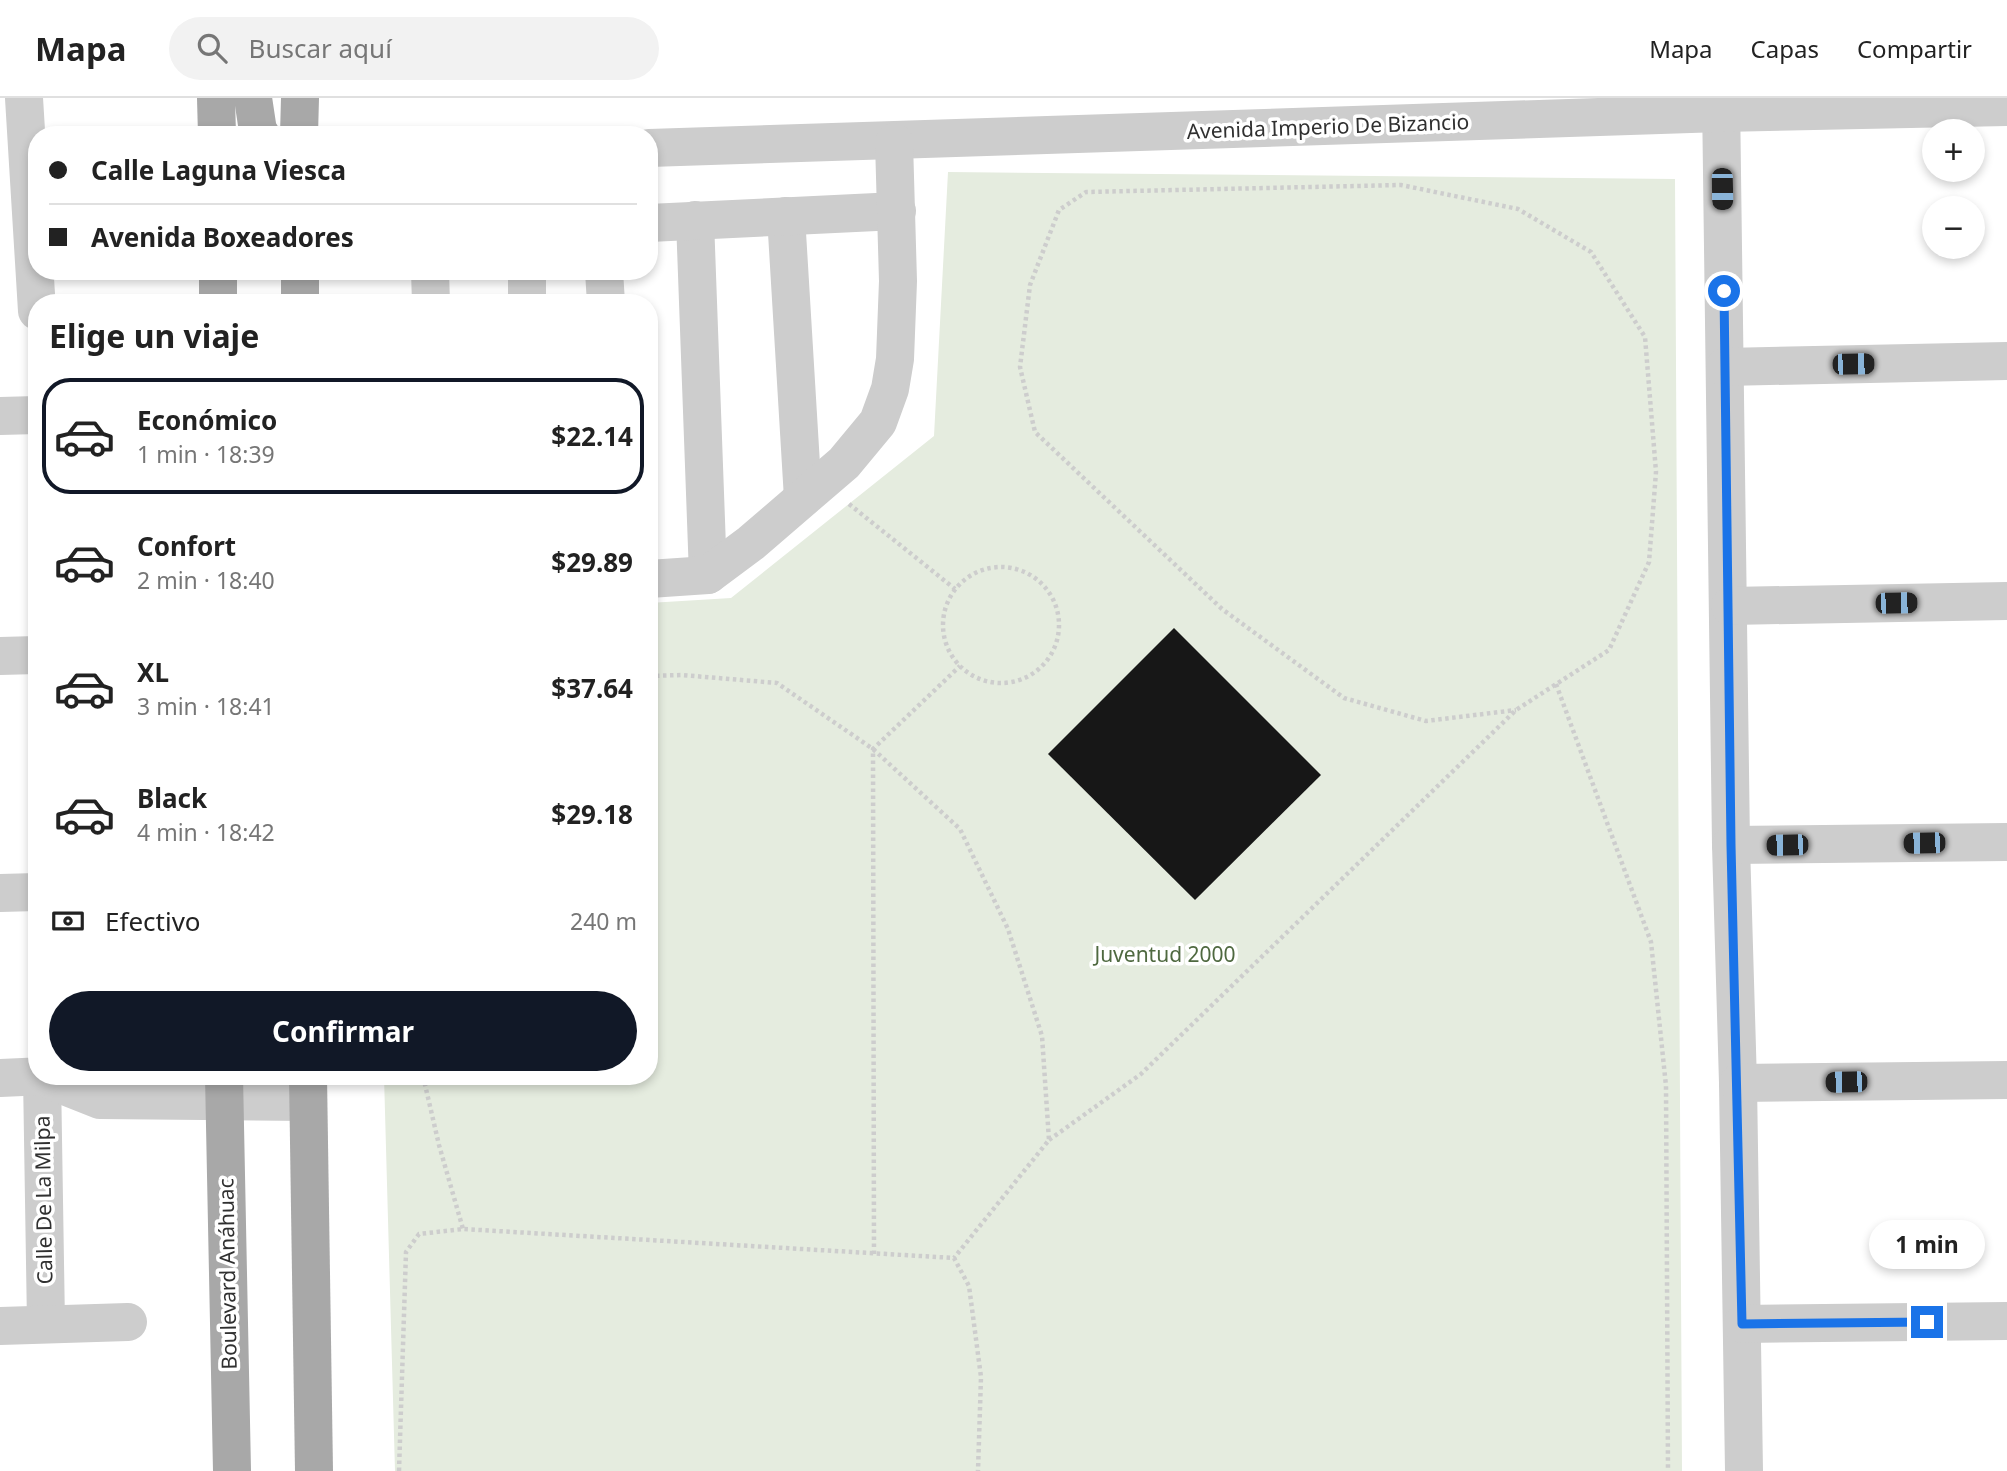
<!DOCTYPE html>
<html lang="es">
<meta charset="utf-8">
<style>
:root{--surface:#fff;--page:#f2f2f2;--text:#222;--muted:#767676;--line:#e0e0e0;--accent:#111827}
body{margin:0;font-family:"Noto Sans",sans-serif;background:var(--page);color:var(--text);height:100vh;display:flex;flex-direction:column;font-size:26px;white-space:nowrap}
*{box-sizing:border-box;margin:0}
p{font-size:23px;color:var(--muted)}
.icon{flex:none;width:38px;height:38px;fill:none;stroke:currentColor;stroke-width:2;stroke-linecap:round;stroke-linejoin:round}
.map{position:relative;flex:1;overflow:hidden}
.panel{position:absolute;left:28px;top:196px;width:630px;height:791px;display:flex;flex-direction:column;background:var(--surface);border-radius:28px;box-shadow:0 4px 10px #0003}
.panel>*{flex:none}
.hud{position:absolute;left:28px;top:28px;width:630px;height:154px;border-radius:28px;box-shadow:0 4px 10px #0003;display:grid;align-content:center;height:154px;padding:0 21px;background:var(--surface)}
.fabs{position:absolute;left:1922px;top:21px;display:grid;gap:14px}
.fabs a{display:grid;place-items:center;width:63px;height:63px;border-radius:50%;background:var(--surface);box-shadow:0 4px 10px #0003;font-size:35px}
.end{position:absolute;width:32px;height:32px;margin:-16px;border:9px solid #1a73e8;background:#fff;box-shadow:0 0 0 4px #fff}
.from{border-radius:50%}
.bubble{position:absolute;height:49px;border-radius:24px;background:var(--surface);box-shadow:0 4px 10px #0003;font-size:23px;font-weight:700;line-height:49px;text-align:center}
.car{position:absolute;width:21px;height:42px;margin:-21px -10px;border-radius:9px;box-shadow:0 0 5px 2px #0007;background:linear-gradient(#222 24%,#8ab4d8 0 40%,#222 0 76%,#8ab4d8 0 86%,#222 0)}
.hud b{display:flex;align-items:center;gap:24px;height:66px;font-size:26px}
.hud b+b{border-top:2px solid var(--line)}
.hud i{width:18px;height:18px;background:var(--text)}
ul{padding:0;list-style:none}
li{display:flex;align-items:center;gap:21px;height:116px;margin:0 14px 10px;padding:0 7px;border:4px solid transparent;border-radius:28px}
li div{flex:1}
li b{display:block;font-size:26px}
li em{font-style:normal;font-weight:700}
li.selected{border-color:var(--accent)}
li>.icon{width:63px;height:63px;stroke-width:1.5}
h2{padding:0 21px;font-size:32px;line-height:84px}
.pay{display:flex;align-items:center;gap:18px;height:77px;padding:0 21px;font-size:26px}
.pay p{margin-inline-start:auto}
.action{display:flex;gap:14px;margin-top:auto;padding:14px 21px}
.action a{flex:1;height:80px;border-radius:42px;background:var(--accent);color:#fff;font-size:28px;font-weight:700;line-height:80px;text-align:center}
header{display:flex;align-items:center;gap:42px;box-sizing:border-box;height:98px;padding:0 35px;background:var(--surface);border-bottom:2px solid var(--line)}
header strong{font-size:33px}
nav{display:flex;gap:38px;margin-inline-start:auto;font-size:24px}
.search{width:490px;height:63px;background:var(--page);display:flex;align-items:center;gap:18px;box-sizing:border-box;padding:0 24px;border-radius:38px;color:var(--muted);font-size:26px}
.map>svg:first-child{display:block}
.green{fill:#e5ecdf}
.building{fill:#171717}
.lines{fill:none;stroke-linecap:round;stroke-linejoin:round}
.path{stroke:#cdcdcd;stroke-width:4.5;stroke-dasharray:3.5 3.5;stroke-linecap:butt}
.minor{stroke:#cdcdcd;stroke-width:38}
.major{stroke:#a8a8a8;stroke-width:38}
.route{stroke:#1a73e8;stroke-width:9}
.labels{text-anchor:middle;stroke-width:7;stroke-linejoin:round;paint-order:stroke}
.street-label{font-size:21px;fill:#303030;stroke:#fff}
.park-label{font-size:21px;fill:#4f6940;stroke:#fff}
</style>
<header>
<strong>Mapa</strong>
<div class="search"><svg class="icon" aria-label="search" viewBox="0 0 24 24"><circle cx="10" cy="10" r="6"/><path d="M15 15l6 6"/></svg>Buscar aquí</div>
<nav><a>Mapa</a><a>Capas</a><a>Compartir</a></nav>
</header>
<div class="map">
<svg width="2007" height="1373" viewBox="0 0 2007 1373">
<rect width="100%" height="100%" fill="#fff"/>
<polygon class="green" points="948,74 1675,81 1682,1373 395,1373 384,978 649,978 649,505 731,500 934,338"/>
<polygon class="building" points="1174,530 1321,677 1195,802 1048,656"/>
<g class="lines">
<g class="path">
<polyline points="849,406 955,491"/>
<circle cx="1001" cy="527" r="58"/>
<polyline points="649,578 682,577 777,585 873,651 960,731 1008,831 1042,938 1049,1042 954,1160"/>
<polyline points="1556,586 1651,844 1666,988 1668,1373"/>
<polyline points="423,978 439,1047 463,1131"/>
<polyline points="1049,1042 1141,976 1516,612 1609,552 1649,464 1656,374 1645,239 1591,154 1518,111 1401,87 1086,94 1059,112 1030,187 1020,269 1035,334 1222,511 1344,600 1426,623 1516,612"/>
<polyline points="874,1156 873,651 960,568"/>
<polyline points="399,1373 406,1154 419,1136 463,1131 954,1160 969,1188 981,1279 978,1373"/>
</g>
<g class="minor">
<polyline points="24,0 37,213"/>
<polyline points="1721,0 1731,747 1738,985 1744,1373"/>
<polyline points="649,50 1721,15 2007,9"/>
<polyline points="786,118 803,400"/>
<polyline points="695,122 708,477"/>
<polyline points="649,125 897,113"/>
<polyline points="430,173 431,205"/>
<polyline points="527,173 527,205"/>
<polyline points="604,173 606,205"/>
<polyline points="1725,269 2007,263"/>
<polyline points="0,318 37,317"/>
<polyline points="649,481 708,477 751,445 844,365 878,324 890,291 895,261 898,183 894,44"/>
<polyline points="1730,508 2007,503"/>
<polyline points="0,558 37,557"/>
<polyline points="1731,747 2007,744"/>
<polyline points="0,795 37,794"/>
<polyline points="42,978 46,1226"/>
<polyline points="42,979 100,1002 308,1004"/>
<polyline points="0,980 45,978"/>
<polyline points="1738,985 2007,982"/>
<polyline points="1742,1226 2007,1223"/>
<polyline points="0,1228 128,1224"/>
</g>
<g class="major">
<polyline points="216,0 217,37"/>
<polyline points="253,0 258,33 261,37"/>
<polyline points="299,37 300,0"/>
<polyline points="218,173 218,205"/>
<polyline points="300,173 300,205"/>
<polyline points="224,978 232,1373"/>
<polyline points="308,978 314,1373"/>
</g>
</g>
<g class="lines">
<polyline class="route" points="1724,193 1731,747 1742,1226 1927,1224"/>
</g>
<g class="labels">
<g class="street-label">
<text transform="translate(1328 29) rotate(-2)" y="7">Avenida Imperio De Bizancio</text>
<text transform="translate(44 1102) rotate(-91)" y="7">Calle De La Milpa</text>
<text transform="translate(228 1176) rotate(-91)" y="7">Boulevard Anáhuac</text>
</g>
<g class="park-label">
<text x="1165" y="864">Juventud 2000</text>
</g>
</g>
</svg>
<div class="fabs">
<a>+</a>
<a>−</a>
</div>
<i class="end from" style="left:1724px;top:193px"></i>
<i class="end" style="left:1927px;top:1224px"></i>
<div class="bubble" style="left:1869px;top:1122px;width:116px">1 min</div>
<i class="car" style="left:1722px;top:91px;rotate:179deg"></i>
<i class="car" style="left:1853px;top:266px;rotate:89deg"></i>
<i class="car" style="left:1896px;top:505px;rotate:89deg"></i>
<i class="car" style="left:1924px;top:745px;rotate:269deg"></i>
<i class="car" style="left:1787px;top:747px;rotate:269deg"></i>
<i class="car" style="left:1846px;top:984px;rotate:269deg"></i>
<div class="hud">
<b><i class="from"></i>Calle Laguna Viesca</b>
<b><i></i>Avenida Boxeadores</b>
</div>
<section class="panel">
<h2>Elige un viaje</h2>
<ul>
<li class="selected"><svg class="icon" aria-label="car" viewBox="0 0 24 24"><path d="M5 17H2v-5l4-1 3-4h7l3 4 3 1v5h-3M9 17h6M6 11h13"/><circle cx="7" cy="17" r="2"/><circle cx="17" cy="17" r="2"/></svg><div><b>Económico</b><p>1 min · 18:39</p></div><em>$22.14</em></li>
<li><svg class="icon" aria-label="car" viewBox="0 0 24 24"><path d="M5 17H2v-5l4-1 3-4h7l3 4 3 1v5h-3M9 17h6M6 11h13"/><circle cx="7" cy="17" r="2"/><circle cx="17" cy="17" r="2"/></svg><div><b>Confort</b><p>2 min · 18:40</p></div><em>$29.89</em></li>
<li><svg class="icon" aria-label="car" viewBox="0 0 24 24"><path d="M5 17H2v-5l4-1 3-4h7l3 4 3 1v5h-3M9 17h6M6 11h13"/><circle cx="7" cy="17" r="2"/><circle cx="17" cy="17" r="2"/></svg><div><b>XL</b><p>3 min · 18:41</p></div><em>$37.64</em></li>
<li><svg class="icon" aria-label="car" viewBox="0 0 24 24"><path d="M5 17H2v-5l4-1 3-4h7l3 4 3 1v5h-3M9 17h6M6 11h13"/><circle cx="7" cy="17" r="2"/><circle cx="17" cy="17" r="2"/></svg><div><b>Black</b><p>4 min · 18:42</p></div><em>$29.18</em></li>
</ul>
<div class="pay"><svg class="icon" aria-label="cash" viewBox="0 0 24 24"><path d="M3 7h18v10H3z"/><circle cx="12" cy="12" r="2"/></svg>Efectivo<p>240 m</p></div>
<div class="action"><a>Confirmar</a></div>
</section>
</div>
